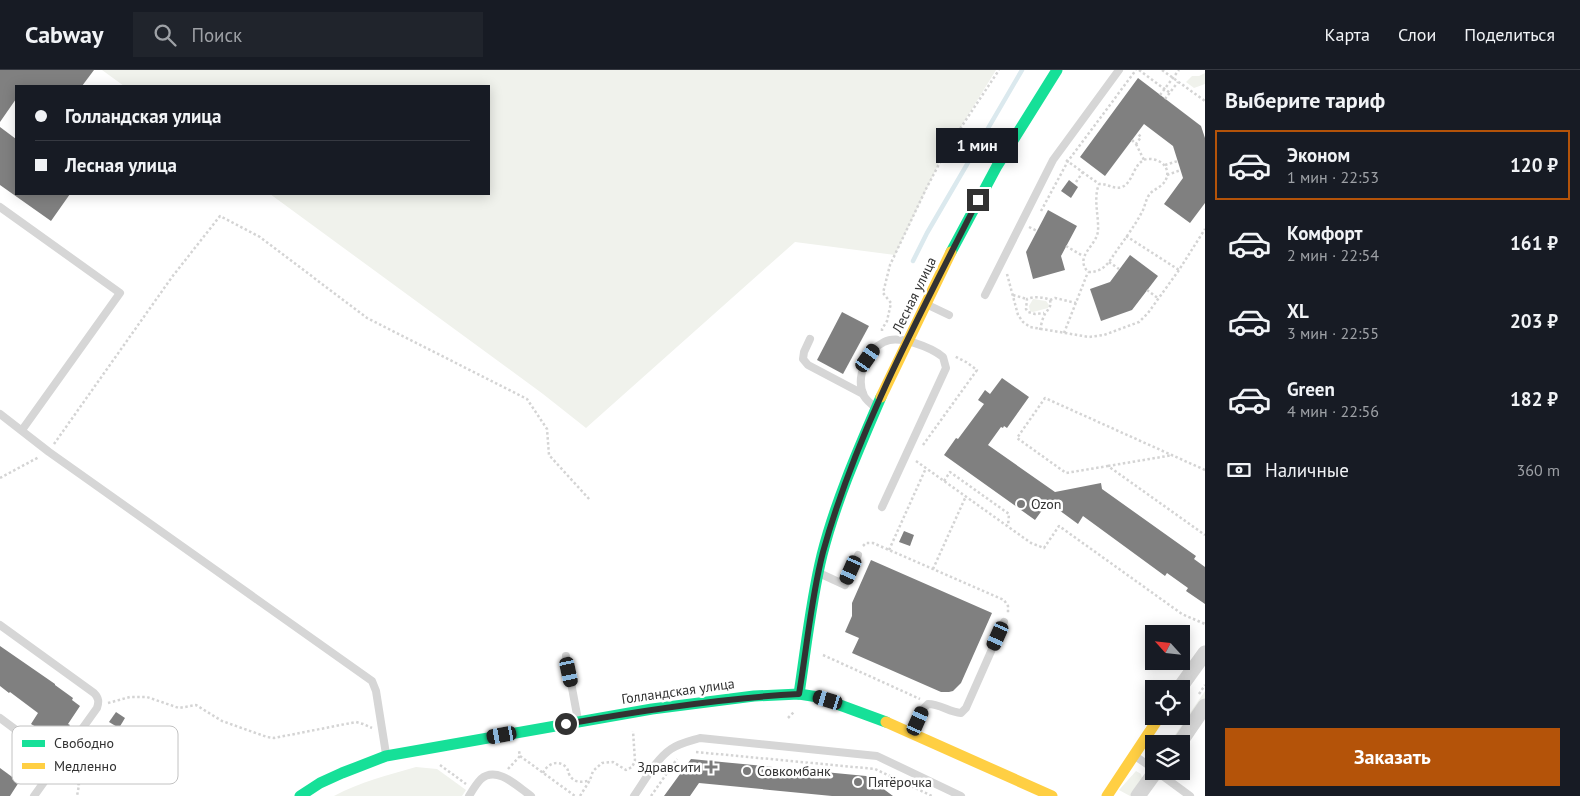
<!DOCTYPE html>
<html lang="ru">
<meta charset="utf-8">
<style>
:root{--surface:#171b24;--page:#20242c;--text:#f1f3f6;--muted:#9ea1a6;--line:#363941;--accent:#b45309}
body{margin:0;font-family:"PT Sans",sans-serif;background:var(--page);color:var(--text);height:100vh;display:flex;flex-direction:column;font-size:19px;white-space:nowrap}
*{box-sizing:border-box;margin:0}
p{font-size:16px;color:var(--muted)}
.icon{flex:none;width:28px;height:28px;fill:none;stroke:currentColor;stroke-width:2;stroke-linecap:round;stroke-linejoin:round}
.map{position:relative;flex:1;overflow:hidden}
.drawer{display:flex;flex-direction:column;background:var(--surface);width:375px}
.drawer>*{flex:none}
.top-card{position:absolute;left:15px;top:15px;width:475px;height:110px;border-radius:0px;box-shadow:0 2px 12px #0003;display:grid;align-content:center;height:110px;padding:0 20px;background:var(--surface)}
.needle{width:32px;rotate:297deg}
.buttons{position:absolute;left:1145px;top:555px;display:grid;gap:10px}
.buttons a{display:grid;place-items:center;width:45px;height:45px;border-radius:0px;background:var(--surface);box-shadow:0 2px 12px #0003;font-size:25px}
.end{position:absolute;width:22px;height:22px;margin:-11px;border:6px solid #323232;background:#fff;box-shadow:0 0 0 2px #fff}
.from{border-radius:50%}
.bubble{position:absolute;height:35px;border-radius:0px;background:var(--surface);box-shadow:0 2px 12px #0003;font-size:16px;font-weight:600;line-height:35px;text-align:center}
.car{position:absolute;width:15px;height:30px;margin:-15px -8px;border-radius:6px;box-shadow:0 0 4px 1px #0007;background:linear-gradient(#222 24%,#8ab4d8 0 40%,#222 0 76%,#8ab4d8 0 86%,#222 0)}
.top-card b{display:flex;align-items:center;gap:18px;height:48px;font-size:19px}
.top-card b+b{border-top:1px solid var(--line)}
.top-card i{width:12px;height:12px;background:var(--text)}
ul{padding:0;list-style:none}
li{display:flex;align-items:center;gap:15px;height:70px;margin:0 10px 8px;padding:0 10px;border:2px solid transparent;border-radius:0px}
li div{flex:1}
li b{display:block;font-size:19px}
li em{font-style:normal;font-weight:600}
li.active{border-color:var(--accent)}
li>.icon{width:45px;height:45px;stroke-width:1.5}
h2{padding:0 20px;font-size:22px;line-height:60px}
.pay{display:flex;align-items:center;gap:12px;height:55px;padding:0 20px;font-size:19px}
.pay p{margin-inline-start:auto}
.button{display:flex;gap:10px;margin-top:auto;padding:10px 20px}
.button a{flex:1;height:58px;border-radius:0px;background:var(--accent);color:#fff;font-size:20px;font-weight:600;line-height:58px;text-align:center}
header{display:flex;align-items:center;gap:30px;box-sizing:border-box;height:70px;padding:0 25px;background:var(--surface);border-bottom:1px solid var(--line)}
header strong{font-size:24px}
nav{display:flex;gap:28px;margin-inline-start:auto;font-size:18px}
.search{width:350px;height:45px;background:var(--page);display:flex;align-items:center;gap:12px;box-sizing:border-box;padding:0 18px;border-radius:0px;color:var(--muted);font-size:19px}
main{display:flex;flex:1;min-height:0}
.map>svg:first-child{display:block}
.green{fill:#f0f2ec}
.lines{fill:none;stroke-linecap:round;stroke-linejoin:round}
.stream{stroke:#dbe9ee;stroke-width:4.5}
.building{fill:#808080}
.path{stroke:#d4d4d4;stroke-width:2.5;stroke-dasharray:2.5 2.5;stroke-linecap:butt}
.lane{stroke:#d6d6d6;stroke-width:8}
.street{stroke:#d6d6d6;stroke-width:15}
.fast{stroke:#16e098;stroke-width:11}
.slow{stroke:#ffcf43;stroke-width:11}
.route{stroke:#323232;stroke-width:6}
.poi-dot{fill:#7a7a7a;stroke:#fff;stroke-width:2}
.labels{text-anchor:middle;stroke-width:5;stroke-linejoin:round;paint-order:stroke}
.street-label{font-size:14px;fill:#323232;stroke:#fff}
.poi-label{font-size:14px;fill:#323232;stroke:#fff;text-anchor:start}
.key{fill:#fff;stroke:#c2c2c2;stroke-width:1}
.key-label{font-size:14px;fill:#323232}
</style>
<header>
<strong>Cabway</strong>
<div class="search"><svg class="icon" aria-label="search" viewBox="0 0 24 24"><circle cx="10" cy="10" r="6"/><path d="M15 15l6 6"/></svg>Поиск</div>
<nav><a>Карта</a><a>Слои</a><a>Поделиться</a></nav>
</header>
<main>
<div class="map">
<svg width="1205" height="726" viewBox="0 0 1205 726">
<rect width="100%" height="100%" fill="#fff"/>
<g class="green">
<polygon points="102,0 996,0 941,89 895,185 795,172 586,358 543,324 270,124 489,124 489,16 124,16"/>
<polygon points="1205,3 1205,14 1194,18 1186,12 1192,6 1199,6"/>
<polygon points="1033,229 1046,231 1049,235 1048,238 1033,242 1030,241 1029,236"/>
<polygon points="1205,621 1205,629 1174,674 1169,674"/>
<path d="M416,697L437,699L466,720L462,726H334C360,712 388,705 416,697Z"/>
<polygon points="1136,701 1141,704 1142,708 1130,726 1119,720"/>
</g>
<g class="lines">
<polyline class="stream" points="913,191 927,163 1022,0"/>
</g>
<g class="building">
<polygon points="0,0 94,0 82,16 16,16 16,29 0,52"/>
<polygon points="1138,8 1201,56 1205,68 1205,133 1190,153 1164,134 1183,108 1173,76 1144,54 1105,106 1080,87"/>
<polygon points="0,57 16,69 16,124 70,124 51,151 0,115"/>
<polygon points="1069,110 1078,117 1071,128 1061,121"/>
<polygon points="1048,140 1077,156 1061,186 1065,200 1033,209 1026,182"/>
<polygon points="1130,185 1158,206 1132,240 1101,251 1090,219 1110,212"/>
<polygon points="842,242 869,256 843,304 817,290"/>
<polygon points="1002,308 1029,327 1007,358 1004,356 1003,358 1001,357 988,375 1055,422 1101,413 1102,419 1196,486 1194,489 1205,497 1205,534 1186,521 1188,518 1167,503 1165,506 1083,446 1078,454 1048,432 1035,450 944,385 956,368 958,369 984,334 978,330 985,320 990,324"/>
<polygon points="904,461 914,465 910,476 899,472"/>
<polygon points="871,490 992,543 961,613 953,621 949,622 941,622 852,583 859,568 845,562 852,546 852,533"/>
<polygon points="0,576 55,614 55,615 73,628 72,630 80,636 68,654 70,655 61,667 58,665 53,672 34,659 36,657 31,654 38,643 10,622 9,623 0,616"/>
<polygon points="116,642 125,648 119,658 109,652"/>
<polygon points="691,689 866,706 893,726 832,726 699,713 690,726 664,726"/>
<polygon points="0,698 19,712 10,726 0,726"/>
</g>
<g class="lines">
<g class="path">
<polyline points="1139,0 1170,23"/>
<polyline points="1162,0 1205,31"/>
<polyline points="1160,25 1179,0"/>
<polyline points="1165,29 1178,12"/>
<polyline points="1132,70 1136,74 1141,67 1137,63"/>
<polyline points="1136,74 1144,90"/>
<path d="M1066,90L1099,114C1107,113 1113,120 1122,117C1134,112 1133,92 1147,89C1158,88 1169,95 1167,106C1165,117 1154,118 1149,125C1146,130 1145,135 1143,140C1134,158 1120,175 1109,192C1103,199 1098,202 1088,202C1074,186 1096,177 1098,161C1099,146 1093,129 1099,114"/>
<polyline points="1165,95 1178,91"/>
<polyline points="1167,105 1181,100"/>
<polyline points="1076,112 1083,102"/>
<polyline points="1041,141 1068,91 1136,0"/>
<polyline points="1029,157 1037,161"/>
<polyline points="1126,166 1179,200"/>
<polyline points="1066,176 1083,186"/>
<polyline points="1109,192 1119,199"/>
<polyline points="1007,204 1018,245 1023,252 1030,257 1089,267 1104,265 1139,252 1148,243 1179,200 1205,159"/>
<polyline points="1147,220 1159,229"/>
<polyline points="1013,225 1027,229"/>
<polyline points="1050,230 1055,228 1076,233"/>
<path d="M1040,260C1041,256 1042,250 1044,246C1046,240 1052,239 1050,230C1043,227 1034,226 1027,229L1026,239L1028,242L1035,244L1044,243"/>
<polyline points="882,261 882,259 887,251 891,233 883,223 890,195 926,119 948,77 999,0"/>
<polyline points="1064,263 1088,202"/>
<polyline points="54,374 172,207 220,146 260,167 367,248 527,329 547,359 549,385 590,430"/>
<polyline points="923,375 977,300 966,292 954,286"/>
<polyline points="916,391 1031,473 1044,478 1059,456 1182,544 1205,554"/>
<polyline points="1108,396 1173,385"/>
<polyline points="1205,400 1045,328 1017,368 1066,403 1108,396 1205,465"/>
<polyline points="0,408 39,387"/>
<polyline points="944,411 950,402 1009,444 1008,456"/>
<polyline points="863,476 866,473 873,473 1004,530 1008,536 1008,543"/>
<polyline points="889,480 926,398"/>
<polyline points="933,499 966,426"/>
<polyline points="823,585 920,629"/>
<polyline points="1199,624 1205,615"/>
<polyline points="108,633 130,627 147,627 179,638 196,635 222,651 267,667 274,668 356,652 363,654 372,658"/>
<polyline points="788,648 794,642"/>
<polyline points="696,682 875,699 932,726"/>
<polyline points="520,686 575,726"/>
<polyline points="440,695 466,714"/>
<polyline points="65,698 72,703 79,715 77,726"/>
<polyline points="508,699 520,686 519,681"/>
<path d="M543,703C547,694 558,689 566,697C569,701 567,700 569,704C573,713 582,713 590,710"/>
<polyline points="580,726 590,710 593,701 602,693 613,692 626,700 632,697 635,691 633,661"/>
<polyline points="651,726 677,689"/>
</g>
<g class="lane">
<polyline points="0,137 120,223 22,360"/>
<polyline points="985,225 1053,90 1119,0"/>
<polyline points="928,235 949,245"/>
<polyline points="810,269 804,282 803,289 808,295 863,324"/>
<path d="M875,337C871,334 867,331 864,326C855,308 867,280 884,272C899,264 932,278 943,287L946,298L882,437"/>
<polyline points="0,344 49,382 372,611 376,621 386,684"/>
<polyline points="819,503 845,515 858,485"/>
<path d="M0,555L94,623C99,628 99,632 97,638L34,726"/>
<polyline points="566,586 578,650"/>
<polyline points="0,648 59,692"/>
<path d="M913,662L923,639L928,634C940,634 949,642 961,643L966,638L1004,552"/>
<polyline points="1135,686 1154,699"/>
<polyline points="1156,701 1190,726"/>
<path d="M469,726C472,721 476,714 481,709C497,695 518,717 531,726"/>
<path d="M634,726C644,712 656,689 671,679C680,673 690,671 700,668L877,686L961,726"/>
</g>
<g class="street">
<polyline points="1179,619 1205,583"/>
<polyline points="1179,674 1205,636"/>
<polyline points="1138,726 1156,701"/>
</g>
<g class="fast">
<polyline points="951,182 997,96 1057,0"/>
<path d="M799,624C806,578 811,530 822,485C836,430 859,378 881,327"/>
<polyline points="300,726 320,713 342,703 386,686 652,639 754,626 799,624 818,627 886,652"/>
</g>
<g class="slow">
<polyline points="881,327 951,182"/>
<polyline points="886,652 1052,726"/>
<polyline points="1107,726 1160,646"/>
</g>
</g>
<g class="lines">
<path class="route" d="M566,654C644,640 721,628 799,624C807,577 811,528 823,482C857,359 921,243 978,130"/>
</g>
<g class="poi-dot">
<circle cx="1021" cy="434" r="5"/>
<path d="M708.5 689.5h5v5h5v5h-5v5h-5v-5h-5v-5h5z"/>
<circle cx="747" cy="701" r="5"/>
<circle cx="858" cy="712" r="5"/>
</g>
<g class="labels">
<g class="street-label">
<text transform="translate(914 225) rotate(-64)" y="5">Лесная улица</text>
<text transform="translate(678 621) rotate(-8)" y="5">Голландская улица</text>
</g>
<g class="poi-label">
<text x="1031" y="439">Ozon</text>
<text x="701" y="702" text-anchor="end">Здравсити</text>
<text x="757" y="706">Совкомбанк</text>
<text x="868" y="717">Пятёрочка</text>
</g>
</g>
<rect x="12" y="656" width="166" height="58" rx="8" class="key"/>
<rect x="22" y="670" width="23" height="7" fill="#16e098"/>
<rect x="22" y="693" width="23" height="6" fill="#ffcf43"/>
<g class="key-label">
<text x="54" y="678">Свободно</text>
<text x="54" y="701">Медленно</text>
</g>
</svg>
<div class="buttons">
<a><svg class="needle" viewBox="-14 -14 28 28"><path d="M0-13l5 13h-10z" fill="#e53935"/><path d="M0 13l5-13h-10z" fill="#9ea1a6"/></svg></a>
<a><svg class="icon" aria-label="locate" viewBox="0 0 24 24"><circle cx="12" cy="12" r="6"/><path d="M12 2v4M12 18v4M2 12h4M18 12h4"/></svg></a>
<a><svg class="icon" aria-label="layers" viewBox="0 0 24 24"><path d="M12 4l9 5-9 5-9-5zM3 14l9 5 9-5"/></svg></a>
</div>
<i class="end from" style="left:566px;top:654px"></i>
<i class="end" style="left:978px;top:130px"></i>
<div class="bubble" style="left:936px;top:58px;width:82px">1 мин</div>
<i class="car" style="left:868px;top:288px;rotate:35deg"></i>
<i class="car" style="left:851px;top:500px;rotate:204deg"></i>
<i class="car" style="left:998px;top:566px;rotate:204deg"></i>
<i class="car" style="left:569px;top:602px;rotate:168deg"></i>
<i class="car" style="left:828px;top:630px;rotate:287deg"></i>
<i class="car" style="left:918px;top:651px;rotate:24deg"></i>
<i class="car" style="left:502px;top:665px;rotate:260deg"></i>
<div class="top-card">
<b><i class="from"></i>Голландская улица</b>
<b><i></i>Лесная улица</b>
</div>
</div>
<section class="drawer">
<h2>Выберите тариф</h2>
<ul>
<li class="active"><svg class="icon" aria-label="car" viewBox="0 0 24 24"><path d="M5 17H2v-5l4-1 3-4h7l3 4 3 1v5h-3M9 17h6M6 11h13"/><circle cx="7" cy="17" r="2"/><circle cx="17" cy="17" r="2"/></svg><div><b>Эконом</b><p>1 мин · 22:53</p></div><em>120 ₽</em></li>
<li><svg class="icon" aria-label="car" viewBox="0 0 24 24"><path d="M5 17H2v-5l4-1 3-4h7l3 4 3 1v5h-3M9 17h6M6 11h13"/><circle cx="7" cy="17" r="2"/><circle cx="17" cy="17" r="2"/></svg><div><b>Комфорт</b><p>2 мин · 22:54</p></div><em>161 ₽</em></li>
<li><svg class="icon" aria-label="car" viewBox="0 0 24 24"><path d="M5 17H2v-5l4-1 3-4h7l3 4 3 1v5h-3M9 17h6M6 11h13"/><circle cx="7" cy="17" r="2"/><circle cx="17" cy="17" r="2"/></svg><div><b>XL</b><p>3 мин · 22:55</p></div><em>203 ₽</em></li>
<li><svg class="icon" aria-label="car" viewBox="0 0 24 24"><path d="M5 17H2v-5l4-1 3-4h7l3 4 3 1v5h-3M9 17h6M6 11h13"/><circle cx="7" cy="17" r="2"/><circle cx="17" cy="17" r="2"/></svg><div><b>Green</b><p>4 мин · 22:56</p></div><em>182 ₽</em></li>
</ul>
<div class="pay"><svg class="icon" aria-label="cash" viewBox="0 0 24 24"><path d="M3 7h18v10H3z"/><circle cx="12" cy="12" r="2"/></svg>Наличные<p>360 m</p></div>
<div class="button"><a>Заказать</a></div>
</section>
</main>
